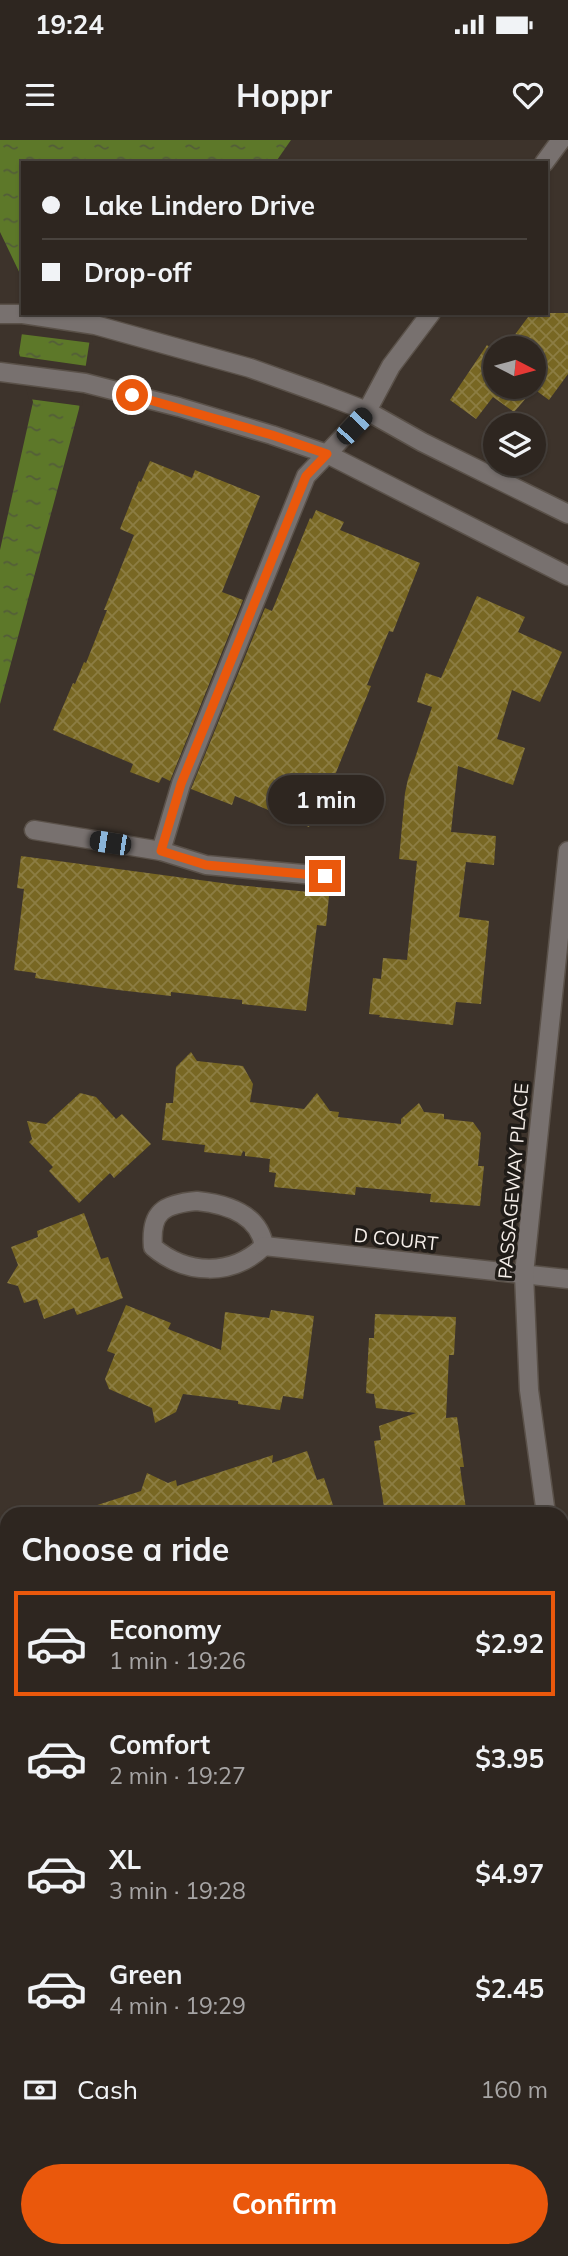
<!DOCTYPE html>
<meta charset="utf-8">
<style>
:root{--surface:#2e2620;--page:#362e29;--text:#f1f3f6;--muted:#a7a5a5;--line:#49433e;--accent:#ea580c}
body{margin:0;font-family:Mulish,sans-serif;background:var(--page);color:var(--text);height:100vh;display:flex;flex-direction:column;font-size:26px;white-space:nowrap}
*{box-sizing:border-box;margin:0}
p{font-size:23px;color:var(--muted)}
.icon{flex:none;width:38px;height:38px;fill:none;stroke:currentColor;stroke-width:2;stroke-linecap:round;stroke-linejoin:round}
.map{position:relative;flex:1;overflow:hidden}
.side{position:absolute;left:0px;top:1367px;width:569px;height:751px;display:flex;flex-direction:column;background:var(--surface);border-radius:21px 21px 0 0;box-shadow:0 2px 5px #0004,0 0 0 2px var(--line)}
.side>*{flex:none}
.top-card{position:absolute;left:21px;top:21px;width:527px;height:154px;border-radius:0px;box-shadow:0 2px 5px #0004,0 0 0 2px var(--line);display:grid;align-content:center;height:154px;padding:0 21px;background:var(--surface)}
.needle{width:46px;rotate:96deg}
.tools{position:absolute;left:483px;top:196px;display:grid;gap:14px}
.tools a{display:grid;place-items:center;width:63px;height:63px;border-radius:50%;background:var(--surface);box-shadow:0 2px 5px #0004,0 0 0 2px var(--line);font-size:35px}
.end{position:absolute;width:32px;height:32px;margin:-16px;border:9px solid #ea580c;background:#fff;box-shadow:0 0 0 4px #fff}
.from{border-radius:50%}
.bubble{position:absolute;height:49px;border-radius:24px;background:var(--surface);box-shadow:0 2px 5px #0004,0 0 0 2px var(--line);font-size:23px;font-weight:700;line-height:49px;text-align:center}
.car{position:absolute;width:21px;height:42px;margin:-21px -10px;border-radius:9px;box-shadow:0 0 5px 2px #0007;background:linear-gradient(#222 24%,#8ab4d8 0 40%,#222 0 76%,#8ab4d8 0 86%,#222 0)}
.top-card b{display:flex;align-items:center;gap:24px;height:66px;font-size:26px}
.top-card b+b{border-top:2px solid var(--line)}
.top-card i{width:18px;height:18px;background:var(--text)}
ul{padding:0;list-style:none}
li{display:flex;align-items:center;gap:21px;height:105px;margin:0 14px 10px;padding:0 7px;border:4px solid transparent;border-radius:0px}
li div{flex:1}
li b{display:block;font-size:26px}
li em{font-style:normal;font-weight:700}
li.current{border-color:var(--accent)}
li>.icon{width:63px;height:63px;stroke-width:1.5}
h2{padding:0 21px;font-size:32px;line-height:84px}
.pay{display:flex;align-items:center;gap:18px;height:77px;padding:0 21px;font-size:26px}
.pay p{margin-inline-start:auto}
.cta{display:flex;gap:14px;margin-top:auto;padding:14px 21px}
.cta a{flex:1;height:80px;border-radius:42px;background:var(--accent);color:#fff;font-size:28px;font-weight:700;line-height:80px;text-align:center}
.status{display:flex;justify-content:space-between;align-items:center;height:49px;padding:0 35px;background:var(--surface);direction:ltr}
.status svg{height:19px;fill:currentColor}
header{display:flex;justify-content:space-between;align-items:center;height:91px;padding:0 21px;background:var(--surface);font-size:32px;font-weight:700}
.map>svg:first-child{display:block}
.water{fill:url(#water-ripples)}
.pier{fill:#3d332b}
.building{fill:url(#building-cross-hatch)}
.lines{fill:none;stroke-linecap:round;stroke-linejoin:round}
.lane-casing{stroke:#5a5149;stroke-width:21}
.street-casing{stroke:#5a5149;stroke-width:21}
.lane{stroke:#78716f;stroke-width:18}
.street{stroke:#78716f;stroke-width:18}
.route{stroke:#ea580c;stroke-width:9}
.labels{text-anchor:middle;stroke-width:7;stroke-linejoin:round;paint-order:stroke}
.street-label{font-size:19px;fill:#f5eee9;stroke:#201c18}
</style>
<div class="status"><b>19:24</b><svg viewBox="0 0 49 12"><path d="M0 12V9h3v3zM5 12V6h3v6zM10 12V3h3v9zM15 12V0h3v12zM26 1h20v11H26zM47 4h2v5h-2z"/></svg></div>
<header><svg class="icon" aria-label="menu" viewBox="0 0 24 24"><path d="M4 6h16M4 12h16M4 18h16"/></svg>Hoppr<svg class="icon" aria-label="heart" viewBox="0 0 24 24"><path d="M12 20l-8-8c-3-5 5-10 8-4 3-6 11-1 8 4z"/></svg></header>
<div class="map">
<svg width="568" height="2116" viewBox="0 0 568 2116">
<defs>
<pattern id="water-ripples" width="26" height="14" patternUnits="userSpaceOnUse" patternTransform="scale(1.75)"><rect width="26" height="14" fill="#5d7829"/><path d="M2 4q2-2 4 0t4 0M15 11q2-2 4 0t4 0" fill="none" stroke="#535d39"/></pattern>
<pattern id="building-cross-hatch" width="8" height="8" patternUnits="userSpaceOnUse" patternTransform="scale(1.75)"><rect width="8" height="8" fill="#786723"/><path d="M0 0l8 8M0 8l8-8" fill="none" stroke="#8c7d43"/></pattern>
</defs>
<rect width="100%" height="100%" fill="#3d332b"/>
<g class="water">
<polygon points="0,0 291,0 275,23 23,23 23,140 0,92"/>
<polygon points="25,173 94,173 79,269 0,564 0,410 33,262 19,213"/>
</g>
<g class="pier">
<polygon points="23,172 96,173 92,203 20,194"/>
<polygon points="17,216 87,226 82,266 29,259"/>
</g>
<g class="building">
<polygon points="531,173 568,173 568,234 549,260 534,249 514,272 493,257 476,279 450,260 487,205 495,211 495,247 534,247 534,208 505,208"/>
<polygon points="150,321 192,338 195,330 260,356 222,452 243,460 170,641 162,637 159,643 130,632 133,624 53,590 73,543 75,544 84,522 86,523 107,470 104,470 134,395 120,389 139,341 141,342"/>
<polygon points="316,370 344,382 340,390 420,423 393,492 389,491 367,545 371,546 322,667 317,666 309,687 235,656 232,665 191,649 265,468 272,471 310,378 312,379"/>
<polygon points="477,456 525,477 518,492 562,512 540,562 512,550 497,599 525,608 513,645 458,626 451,692 496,696 494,725 466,722 459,777 489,781 481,864 456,862 453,885 379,877 380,875 369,874 373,838 381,839 383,818 407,820 417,721 399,719 405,653 408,639 432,567 417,562 426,533 441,538"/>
<polygon points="21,716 237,745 320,753 320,755 329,756 326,786 317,785 306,871 242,864 242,860 171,852 171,856 118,850 35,838 36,833 14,830 24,749 17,748"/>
<polygon points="191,912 197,921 243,926 253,944 250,962 304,969 317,953 330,971 339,972 338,977 401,984 401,979 419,963 424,972 444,974 444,979 473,982 481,993 478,1026 484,1026 480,1066 430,1062 431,1054 356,1047 355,1055 274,1047 276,1033 269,1032 270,1019 245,1016 245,1012 243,1011 241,1016 204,1012 205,1005 162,1000 166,963 173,963 176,927"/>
<polygon points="80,953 96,957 116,979 122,974 151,1004 114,1038 110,1033 79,1063 49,1031 53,1027 29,1002 32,999 27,981 46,984"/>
<polygon points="84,1073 101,1119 108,1117 123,1158 77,1175 74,1168 44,1179 37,1159 24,1163 18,1146 7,1143 18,1125 11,1107 38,1097 37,1091"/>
<polygon points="126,1165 171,1183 168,1189 221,1210 225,1172 269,1178 271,1170 314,1176 303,1259 283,1256 280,1270 238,1264 238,1261 183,1254 176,1272 155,1283 152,1268 109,1249 105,1239 115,1214 107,1211"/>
<polygon points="375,1174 456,1177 454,1215 449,1215 446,1278 457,1277 464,1327 460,1327 466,1369 439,1374 421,1374 420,1370 385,1374 374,1301 381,1300 379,1286 416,1273 376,1268 374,1254 366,1253 369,1198 374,1198"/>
<polygon points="307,1311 317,1340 324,1338 336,1374 88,1374 88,1368 141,1351 147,1333 168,1343 176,1340 177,1346 273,1315 272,1323"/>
</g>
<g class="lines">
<defs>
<g id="lane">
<polyline points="34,690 161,711 206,725 325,736"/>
<polyline points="161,711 181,644 306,336 327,314"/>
</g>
<g id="street">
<polyline points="544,23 561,0"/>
<polyline points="0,174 23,174 95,185 250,228 320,253 367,271 422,302 568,374"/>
<polyline points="0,232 85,243 179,267 272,295 327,314 568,436"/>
<polyline points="327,314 367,271 391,226 431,173"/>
<path d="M197,1061C226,1064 259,1074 264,1106C232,1137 186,1135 153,1107C150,1072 163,1064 197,1061Z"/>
<polyline points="264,1106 568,1139"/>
<polyline points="546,1374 529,1250 524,1134 568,711"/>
<polyline points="562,1438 568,1458"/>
<polyline points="562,1793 568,1791"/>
</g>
</defs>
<use href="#lane" class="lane-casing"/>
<use href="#street" class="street-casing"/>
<use href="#lane" class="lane"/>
<use href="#street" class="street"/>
</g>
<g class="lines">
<polyline class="route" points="132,255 272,295 327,314 306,336 181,644 161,711 206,725 325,736"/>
</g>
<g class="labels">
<g class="street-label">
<text transform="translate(513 1041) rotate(-85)" y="7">PASSAGEWAY PLACE</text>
<text transform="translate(396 1099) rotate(6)" y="7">D COURT</text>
</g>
</g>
</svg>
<div class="tools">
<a><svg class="needle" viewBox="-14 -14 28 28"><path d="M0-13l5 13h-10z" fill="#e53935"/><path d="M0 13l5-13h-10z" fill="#a7a5a5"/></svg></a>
<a><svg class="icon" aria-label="layers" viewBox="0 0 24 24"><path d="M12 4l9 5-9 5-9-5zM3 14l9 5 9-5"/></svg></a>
</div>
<i class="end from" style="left:132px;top:255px"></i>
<i class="end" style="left:325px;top:736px"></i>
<div class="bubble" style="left:268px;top:635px;width:116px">1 min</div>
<i class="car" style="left:354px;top:286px;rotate:43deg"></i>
<i class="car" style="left:110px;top:703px;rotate:279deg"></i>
<div class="top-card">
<b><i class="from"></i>Lake Lindero Drive</b>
<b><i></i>Drop-off</b>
</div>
<section class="side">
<h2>Choose a ride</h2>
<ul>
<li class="current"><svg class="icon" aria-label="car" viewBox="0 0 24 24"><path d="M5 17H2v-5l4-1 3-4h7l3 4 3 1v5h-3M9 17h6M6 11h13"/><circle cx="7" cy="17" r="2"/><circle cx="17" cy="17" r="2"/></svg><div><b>Economy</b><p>1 min · 19:26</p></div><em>$2.92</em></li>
<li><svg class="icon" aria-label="car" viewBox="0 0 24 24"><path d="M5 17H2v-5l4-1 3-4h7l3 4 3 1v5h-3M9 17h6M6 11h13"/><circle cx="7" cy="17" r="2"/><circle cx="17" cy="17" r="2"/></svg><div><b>Comfort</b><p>2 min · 19:27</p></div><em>$3.95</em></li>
<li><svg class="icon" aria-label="car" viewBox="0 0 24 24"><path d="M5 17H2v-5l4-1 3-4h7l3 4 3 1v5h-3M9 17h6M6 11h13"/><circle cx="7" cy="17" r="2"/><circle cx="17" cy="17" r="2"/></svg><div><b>XL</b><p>3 min · 19:28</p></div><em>$4.97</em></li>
<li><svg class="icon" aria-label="car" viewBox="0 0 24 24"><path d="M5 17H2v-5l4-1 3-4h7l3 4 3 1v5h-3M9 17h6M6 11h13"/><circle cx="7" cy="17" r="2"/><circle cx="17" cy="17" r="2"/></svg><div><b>Green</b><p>4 min · 19:29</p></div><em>$2.45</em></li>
</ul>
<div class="pay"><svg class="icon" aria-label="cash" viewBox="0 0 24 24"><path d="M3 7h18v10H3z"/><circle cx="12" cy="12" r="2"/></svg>Cash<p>160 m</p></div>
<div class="cta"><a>Confirm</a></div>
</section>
</div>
